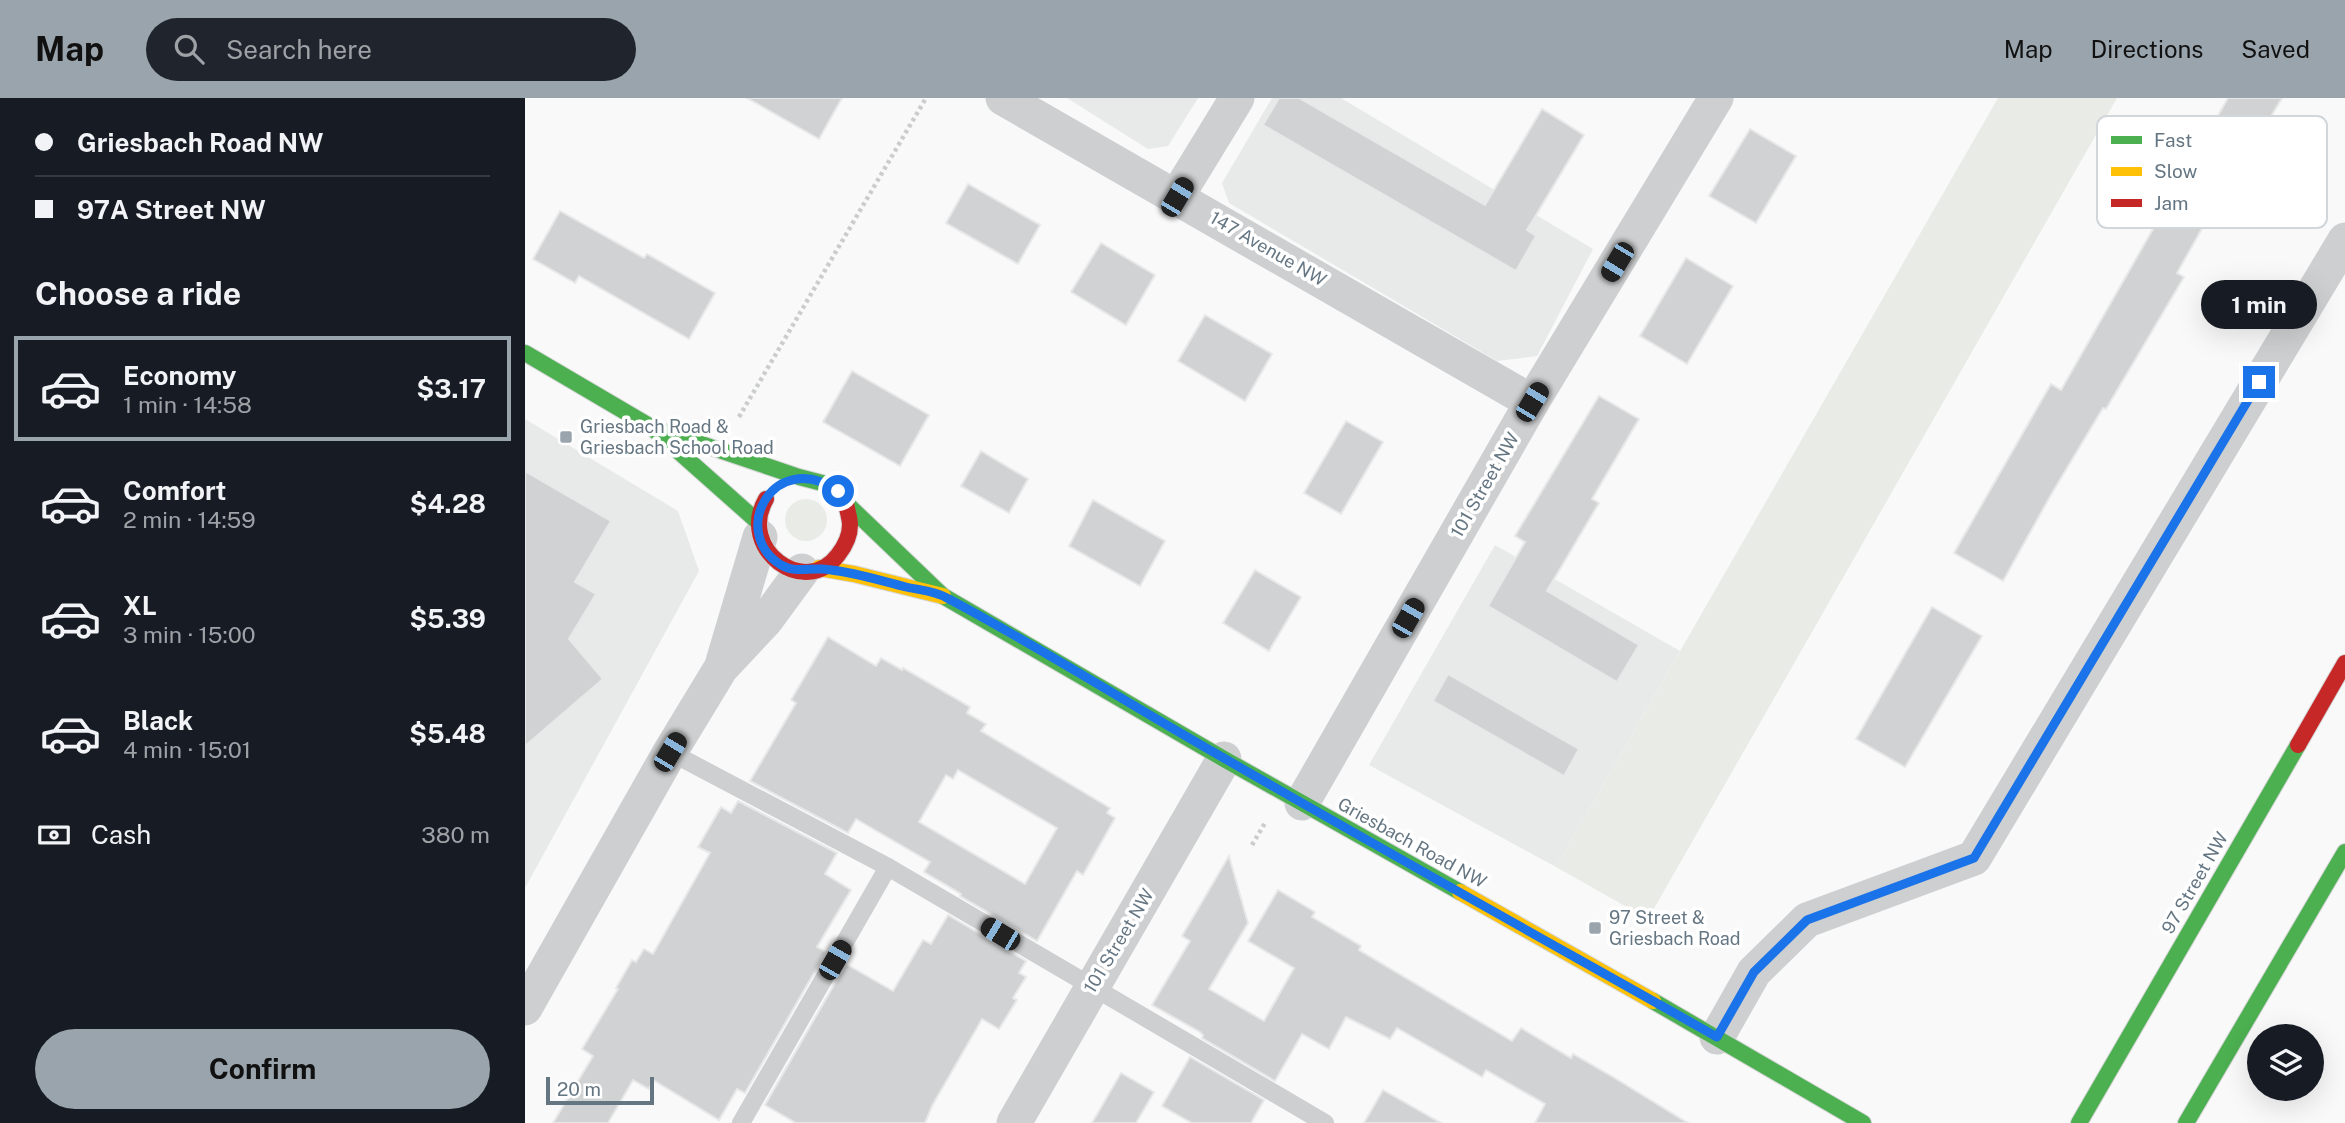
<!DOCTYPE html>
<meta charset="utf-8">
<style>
:root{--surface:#171b24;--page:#20242c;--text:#f1f3f6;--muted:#9ea1a6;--line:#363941;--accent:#99a4ac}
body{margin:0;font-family:"Public Sans",sans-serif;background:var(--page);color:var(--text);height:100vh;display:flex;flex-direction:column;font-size:26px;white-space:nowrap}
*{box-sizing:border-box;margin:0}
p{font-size:23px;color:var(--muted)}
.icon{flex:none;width:38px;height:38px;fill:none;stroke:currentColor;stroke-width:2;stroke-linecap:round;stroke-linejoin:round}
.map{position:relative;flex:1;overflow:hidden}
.side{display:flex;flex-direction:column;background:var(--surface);width:525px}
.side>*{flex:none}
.guide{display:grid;align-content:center;height:154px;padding:0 35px;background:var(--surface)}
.buttons{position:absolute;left:1722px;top:926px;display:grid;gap:14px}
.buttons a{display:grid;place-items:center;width:77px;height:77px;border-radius:50%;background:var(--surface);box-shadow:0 7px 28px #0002;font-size:35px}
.scale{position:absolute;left:21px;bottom:18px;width:108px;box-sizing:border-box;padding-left:7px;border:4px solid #657683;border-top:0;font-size:19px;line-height:24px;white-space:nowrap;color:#657683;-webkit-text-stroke:5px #fff;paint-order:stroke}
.end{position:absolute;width:32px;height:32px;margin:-16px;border:9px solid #1a73e8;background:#fff;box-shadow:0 0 0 4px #fff}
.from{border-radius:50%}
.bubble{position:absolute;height:49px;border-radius:24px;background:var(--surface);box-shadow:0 7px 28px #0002;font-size:23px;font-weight:700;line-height:49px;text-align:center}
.car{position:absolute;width:21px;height:42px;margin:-21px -10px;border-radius:9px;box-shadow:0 0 5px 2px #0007;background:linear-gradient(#222 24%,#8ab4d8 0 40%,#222 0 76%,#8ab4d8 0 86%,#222 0)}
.guide b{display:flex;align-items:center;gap:24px;height:66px;font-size:26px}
.guide b+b{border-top:2px solid var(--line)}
.guide i{width:18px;height:18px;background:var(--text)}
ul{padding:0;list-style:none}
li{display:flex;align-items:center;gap:21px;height:105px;margin:0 14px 10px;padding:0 21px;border:4px solid transparent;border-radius:0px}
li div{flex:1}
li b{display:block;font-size:26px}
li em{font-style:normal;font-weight:700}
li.current{border-color:var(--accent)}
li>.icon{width:63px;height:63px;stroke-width:1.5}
h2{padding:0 35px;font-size:32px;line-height:84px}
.pay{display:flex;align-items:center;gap:18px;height:77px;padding:0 35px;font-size:26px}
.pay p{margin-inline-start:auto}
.button{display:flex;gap:14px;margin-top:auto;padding:14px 35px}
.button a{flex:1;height:80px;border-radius:42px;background:var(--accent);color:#111;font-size:28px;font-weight:700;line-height:80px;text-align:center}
header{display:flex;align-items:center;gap:42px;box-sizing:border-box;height:98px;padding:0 35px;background:var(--accent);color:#111}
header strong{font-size:33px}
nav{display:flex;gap:38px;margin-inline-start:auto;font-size:24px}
.search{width:490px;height:63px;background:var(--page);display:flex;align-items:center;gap:18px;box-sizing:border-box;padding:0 24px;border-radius:38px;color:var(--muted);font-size:26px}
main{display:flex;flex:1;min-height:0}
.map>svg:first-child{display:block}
.built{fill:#e8e9e9}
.green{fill:#e8ebe6}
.building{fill:#d0d2d3;stroke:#e8e8e8;stroke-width:2;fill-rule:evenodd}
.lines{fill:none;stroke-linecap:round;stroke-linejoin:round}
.fast-casing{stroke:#d5d6d7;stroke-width:18}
.slow-casing{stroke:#d5d6d7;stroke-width:18}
.jam-casing{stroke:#d5d6d7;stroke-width:18}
.path{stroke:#cbcccd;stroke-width:4.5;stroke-dasharray:3.5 3.5;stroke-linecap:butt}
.lane{stroke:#cecfd0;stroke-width:18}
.street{stroke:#cecfd0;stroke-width:35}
.fast{stroke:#4caf50;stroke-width:16}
.slow{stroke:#ffc107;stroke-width:16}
.jam{stroke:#c62828;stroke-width:16}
.route{stroke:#1a73e8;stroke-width:9}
.poi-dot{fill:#99a4ac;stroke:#fff;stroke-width:2.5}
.labels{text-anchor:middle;stroke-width:7;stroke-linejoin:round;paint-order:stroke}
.street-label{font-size:18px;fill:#657683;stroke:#fff}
.poi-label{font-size:18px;fill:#657683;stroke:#fff;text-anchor:start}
.key{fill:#fff;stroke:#d1d6da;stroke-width:2}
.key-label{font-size:19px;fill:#657683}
</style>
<header>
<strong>Map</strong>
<div class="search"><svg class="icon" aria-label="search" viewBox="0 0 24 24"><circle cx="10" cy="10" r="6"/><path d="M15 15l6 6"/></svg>Search here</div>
<nav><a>Map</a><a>Directions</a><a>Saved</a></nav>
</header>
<main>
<section class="side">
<div class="guide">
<b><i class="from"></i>Griesbach Road NW</b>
<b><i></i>97A Street NW</b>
</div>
<h2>Choose a ride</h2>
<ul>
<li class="current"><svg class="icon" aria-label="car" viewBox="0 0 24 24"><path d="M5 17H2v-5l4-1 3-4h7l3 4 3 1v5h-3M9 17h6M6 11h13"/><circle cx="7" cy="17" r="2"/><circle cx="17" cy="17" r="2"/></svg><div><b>Economy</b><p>1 min · 14:58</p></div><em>$3.17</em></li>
<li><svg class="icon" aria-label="car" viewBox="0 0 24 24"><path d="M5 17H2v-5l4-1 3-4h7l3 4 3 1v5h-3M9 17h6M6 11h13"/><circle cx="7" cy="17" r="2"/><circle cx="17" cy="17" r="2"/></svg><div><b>Comfort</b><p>2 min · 14:59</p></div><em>$4.28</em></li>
<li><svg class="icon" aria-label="car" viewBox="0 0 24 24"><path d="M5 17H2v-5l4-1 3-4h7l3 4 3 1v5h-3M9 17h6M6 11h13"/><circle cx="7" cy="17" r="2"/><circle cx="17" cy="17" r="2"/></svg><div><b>XL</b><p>3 min · 15:00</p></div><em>$5.39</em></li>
<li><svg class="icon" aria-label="car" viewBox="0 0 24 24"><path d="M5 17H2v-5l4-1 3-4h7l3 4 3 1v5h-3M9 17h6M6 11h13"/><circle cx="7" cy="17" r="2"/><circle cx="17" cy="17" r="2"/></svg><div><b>Black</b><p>4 min · 15:01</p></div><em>$5.48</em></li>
</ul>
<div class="pay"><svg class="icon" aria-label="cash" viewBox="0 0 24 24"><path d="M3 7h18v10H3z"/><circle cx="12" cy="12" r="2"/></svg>Cash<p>380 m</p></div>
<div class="button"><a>Confirm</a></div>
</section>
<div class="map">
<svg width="1820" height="1025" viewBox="0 0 1820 1025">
<rect width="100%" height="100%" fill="#f9f9f9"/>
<g class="built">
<polygon points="542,0 673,0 643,48 623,51"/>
<polygon points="747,0 816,0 1068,151 1012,258 972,263 704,105 697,85"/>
<polygon points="0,321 153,413 174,473 0,790"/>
<polygon points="970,447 1155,553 1031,769 844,667"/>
</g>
<g class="green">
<polygon points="1473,0 1592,0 1123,821 1031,769"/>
<circle cx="281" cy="422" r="21"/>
</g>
<g class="building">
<polygon points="222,0 317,0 294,41"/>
<polygon points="754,0 774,0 960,107 1017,11 1059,37 1002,132 1011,138 991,173 738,27"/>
<polygon points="1703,0 1757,0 1728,49 1724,47 1652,175 1659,179 1581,311 1578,310 1527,395 1478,483 1429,455 1526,286 1536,292"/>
<polygon points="1225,31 1271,58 1231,125 1184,98"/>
<polygon points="443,86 515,127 493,166 421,125"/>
<polygon points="35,113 119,160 122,156 190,195 164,241 54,178 50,185 8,161"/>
<polygon points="576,145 630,177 601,227 546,194"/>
<polygon points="1161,160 1208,188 1162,266 1115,238"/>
<polygon points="680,217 747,256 720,303 653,263"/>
<polygon points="327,273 404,317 375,368 298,324"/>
<polygon points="1074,298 1114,321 1067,401 1074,405 1022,493 1114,547 1092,584 963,508 1000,444 990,438"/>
<polygon points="821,323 858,344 816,416 779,395"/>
<polygon points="456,353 503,381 484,415 436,388"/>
<polygon points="0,373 86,423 50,484 71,496 44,541 78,581 0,648"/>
<polygon points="568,402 640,443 615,488 544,448"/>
<polygon points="730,472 776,499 744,553 698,525"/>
<polygon points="1407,509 1457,538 1380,669 1331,641"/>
<path d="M303,539L351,568L356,560L377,572L378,570L445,609L442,615L461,626L456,633L585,710L582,715L590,720L558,777L552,773L512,843L435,798L436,796L399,774L405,764L331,721L323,735L225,683L271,605L266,602ZM433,672L532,730L500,786L394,724L421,677L428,681Z"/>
<polygon points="923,576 1054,651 1039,678 908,603"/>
<polygon points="213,703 312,755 300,776 326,792 292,849 301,854 220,995 212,991 194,1022 128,982 124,991 108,982 83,1025 28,1025 68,958 57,951 93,891 91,890 107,862 111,864 119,851 128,856 185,755 173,749 196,709 206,715"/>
<polygon points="704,758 723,825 684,891 739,923 769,870 723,843 753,792 790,814 787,819 836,848 834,852 987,943 996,930 1046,960 1048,956 1088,979 1163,1025 1010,1025 1020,1006 961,972 957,979 872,930 865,941 821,919 804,951 777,936 750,983 677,940 678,937 675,934 627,907 665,843 657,838"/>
<polygon points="423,817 501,863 494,875 501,879 488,900 492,902 474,931 457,921 407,1008 400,1025 271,1025 240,1007 321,866 368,893 398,842 406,846"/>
<polygon points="665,959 739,1002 726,1025 667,1025 637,1008"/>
<polygon points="596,975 629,994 611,1025 567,1025"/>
<polygon points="858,992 916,1025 839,1025"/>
</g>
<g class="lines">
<defs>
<g id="fast">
<polyline points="0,255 126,329 233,424"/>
<polyline points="126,329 274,379 301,386 418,498 699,661 935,794"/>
<polyline points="1128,903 1338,1025"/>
<polyline points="1554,1025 1773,647"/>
<polyline points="1661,1025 1820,754"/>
</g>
<g id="slow">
<polyline points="294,470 329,476 418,498"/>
<polyline points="935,794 1128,903"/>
</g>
<g id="jam">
<path d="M241,401C212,451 280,501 313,457C320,448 325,438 325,427C325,420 322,412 321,405"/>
<polyline points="1773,647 1820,565"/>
</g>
</defs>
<use href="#fast" class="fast-casing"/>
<use href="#slow" class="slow-casing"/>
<use href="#jam" class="jam-casing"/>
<g class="path">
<polyline points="214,319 401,0"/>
<polyline points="727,747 740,725"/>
</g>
<g class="lane">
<polyline points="145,654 363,769 800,1025"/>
<polyline points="216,1025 363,769"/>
</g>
<g class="street">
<polyline points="478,0 1007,304"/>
<polyline points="652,98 712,0"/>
<polyline points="198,564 235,439"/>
<polyline points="777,705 1007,304 1191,0"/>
<polyline points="0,910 145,654 196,570 241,522 277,473"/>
<polyline points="1192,939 1229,874 1282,822 1449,760 1820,142"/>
<polyline points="489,1025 699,661"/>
</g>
<use href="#fast" class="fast"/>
<use href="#slow" class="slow"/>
<use href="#jam" class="jam"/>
</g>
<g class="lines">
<path class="route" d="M313,393C249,349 203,434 256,467C270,475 282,470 297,471C325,473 353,482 381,489C394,492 410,493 422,500C515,549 605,607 697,659C861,754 1027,846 1192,939L1229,874L1282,822L1449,760L1734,284"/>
</g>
<g class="poi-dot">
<rect x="34" y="332" width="14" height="14" rx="3.5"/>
<rect x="1063" y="823" width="14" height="14" rx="3.5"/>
</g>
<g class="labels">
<g class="street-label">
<text transform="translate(743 151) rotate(30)" y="6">147 Avenue NW</text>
<text transform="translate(960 387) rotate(-60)" y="6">101 Street NW</text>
<text transform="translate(887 745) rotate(29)" y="6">Griesbach Road NW</text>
<text transform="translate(1670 785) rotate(-60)" y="6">97 Street NW</text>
<text transform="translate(594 843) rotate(-59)" y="6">101 Street NW</text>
</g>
<g class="poi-label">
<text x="55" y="335">Griesbach Road &amp;<tspan x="55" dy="21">Griesbach School Road</tspan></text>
<text x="1084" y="826">97 Street &amp;<tspan x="1084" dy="21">Griesbach Road</tspan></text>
</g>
</g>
<rect x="1572" y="18" width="230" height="112" rx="10" class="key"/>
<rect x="1586" y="38" width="31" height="8" fill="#4caf50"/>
<rect x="1586" y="69" width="31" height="9" fill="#ffc107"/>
<rect x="1586" y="101" width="31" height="8" fill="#c62828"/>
<g class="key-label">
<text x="1629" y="49">Fast</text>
<text x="1629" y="80">Slow</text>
<text x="1629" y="112">Jam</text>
</g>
</svg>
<div class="buttons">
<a><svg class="icon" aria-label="layers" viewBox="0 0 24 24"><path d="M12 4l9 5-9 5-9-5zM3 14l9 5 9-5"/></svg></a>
</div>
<div class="scale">20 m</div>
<i class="end from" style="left:313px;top:393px"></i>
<i class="end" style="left:1734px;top:284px"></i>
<div class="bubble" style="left:1676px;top:182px;width:116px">1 min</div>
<i class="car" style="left:652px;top:99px;rotate:31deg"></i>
<i class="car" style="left:1092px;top:164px;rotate:211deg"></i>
<i class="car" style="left:1007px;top:304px;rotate:31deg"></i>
<i class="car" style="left:883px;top:520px;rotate:30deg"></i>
<i class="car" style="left:145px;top:654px;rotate:31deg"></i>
<i class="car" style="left:475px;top:836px;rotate:301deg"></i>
<i class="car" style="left:310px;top:862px;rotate:30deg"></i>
</div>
</main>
